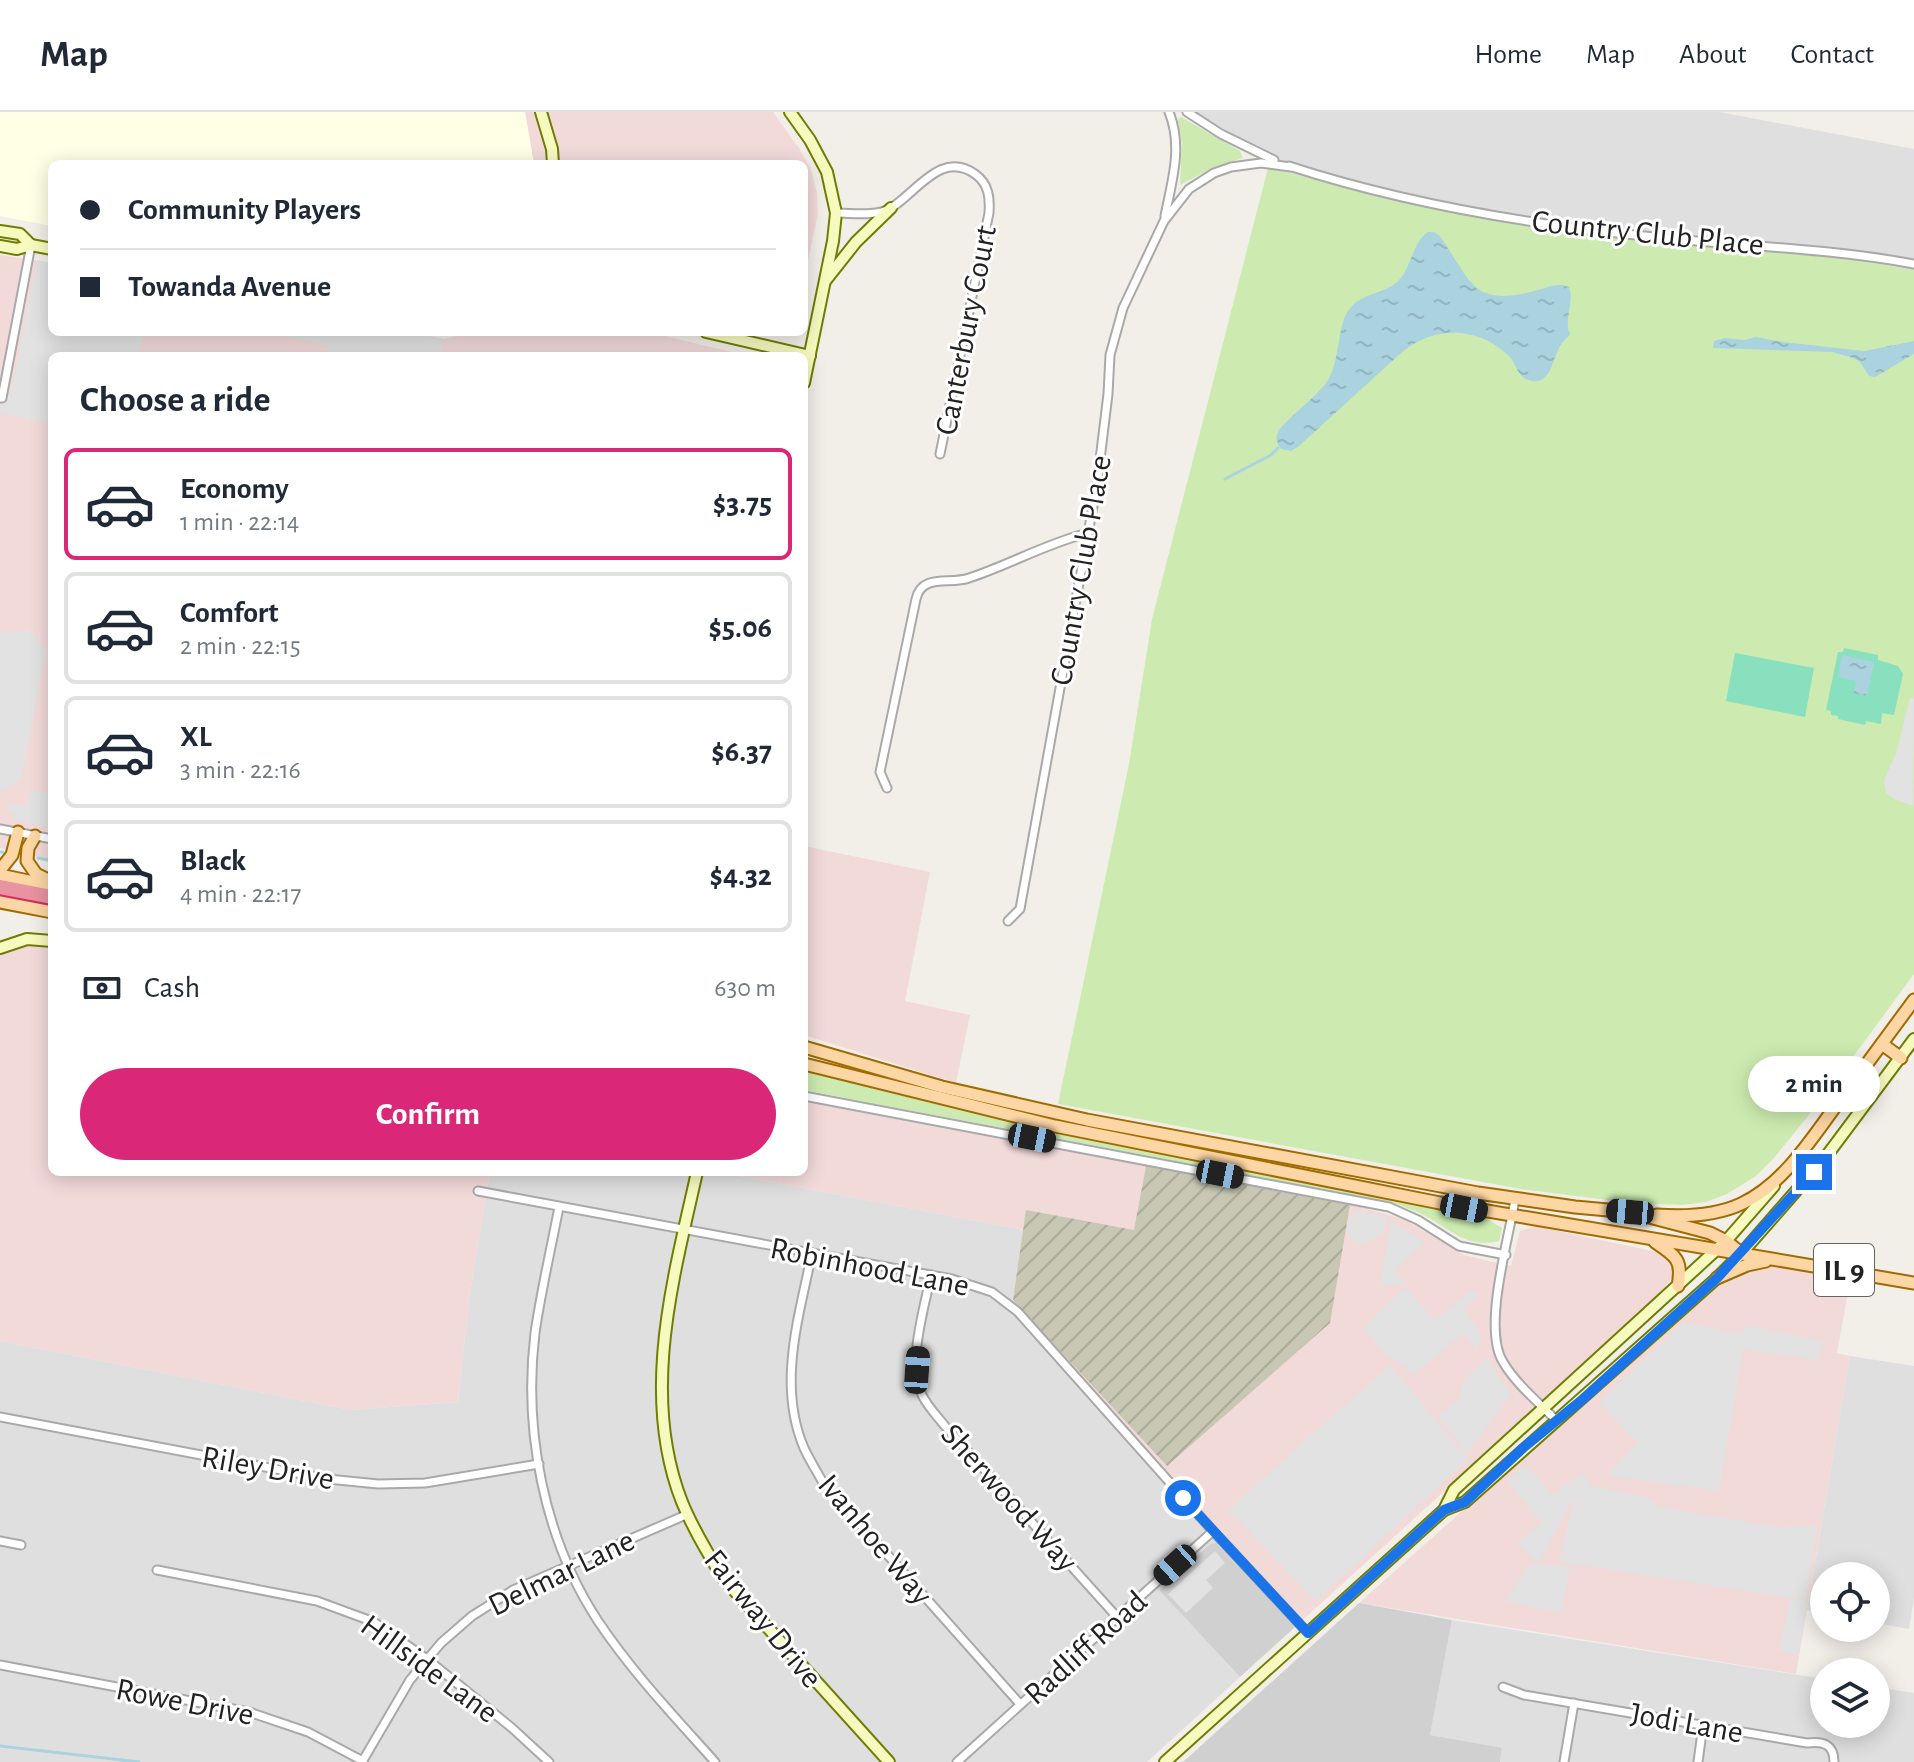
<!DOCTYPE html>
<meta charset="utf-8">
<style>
:root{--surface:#fff;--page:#f2f2f3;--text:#1f2937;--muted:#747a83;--line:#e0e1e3;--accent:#db2777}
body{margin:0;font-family:"Alegreya Sans",sans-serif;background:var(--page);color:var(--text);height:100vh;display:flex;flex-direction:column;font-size:30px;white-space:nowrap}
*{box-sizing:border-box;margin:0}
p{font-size:26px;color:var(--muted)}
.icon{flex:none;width:44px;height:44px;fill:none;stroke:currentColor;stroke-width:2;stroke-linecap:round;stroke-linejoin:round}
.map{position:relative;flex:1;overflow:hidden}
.sheet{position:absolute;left:48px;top:240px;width:760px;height:824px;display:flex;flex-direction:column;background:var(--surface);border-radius:12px;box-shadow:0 4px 20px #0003}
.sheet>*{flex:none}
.hud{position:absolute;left:48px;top:48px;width:760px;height:176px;border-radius:12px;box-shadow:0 4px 20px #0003;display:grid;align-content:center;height:176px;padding:0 32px;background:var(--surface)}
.fabs{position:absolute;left:1810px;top:1450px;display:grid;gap:16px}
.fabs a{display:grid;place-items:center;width:80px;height:80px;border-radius:50%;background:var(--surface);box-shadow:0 4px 20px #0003;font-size:40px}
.end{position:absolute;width:36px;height:36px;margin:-18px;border:10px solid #1a73e8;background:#fff;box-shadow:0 0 0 4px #fff}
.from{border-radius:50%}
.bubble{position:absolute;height:56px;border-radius:28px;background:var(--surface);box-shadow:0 4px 20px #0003;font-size:26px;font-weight:700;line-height:56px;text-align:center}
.car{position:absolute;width:24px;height:48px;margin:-24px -12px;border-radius:10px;box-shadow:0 0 6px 2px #0007;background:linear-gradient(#222 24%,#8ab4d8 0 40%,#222 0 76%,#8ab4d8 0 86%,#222 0)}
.hud b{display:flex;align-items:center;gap:28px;height:76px;font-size:30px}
.hud b+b{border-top:2px solid var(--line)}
.hud i{width:20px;height:20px;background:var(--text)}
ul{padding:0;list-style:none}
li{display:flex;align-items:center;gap:24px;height:112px;margin:0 16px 12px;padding:0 16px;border:4px solid var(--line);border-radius:12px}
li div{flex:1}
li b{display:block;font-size:30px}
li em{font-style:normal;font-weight:700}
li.on{border-color:var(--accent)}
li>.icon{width:72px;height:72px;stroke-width:1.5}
h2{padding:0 32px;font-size:36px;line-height:96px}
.pay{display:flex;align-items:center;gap:20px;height:88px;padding:0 32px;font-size:30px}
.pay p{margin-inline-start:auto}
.button{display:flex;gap:16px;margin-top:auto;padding:16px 32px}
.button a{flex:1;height:92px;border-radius:48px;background:var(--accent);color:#fff;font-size:32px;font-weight:700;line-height:92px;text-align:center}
header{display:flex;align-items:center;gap:48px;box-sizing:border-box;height:112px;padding:0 40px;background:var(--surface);border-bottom:2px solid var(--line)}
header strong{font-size:38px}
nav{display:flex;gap:44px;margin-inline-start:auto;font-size:28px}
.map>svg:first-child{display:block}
.residential{fill:#e0dfdf}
.commercial{fill:#f2dad9}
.education{fill:#ffffe5}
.religious{fill:#d0d0d0}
.construction{fill:url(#construction-furrows)}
.grass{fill:#cdebb0}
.pitch{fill:#88e0be}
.parking{fill:#e2e2e2}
.water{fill:url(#water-ripples)}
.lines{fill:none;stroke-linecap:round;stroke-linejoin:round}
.stream{stroke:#aad3df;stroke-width:3}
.street-casing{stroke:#a9a9a9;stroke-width:11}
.secondary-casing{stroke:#707d05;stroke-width:14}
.primary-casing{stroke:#a06b00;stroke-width:15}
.highway-casing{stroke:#dc2a67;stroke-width:18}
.street{stroke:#fff;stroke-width:7}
.secondary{stroke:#f7fabf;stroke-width:10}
.primary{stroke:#fcd6a4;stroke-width:11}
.highway{stroke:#e892a2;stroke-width:14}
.route{stroke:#1a73e8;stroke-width:10}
.labels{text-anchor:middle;stroke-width:6;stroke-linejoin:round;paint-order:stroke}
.shield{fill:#fff;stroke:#646464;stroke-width:2}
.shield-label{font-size:30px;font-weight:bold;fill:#222}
.street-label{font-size:32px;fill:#222;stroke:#fff}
</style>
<header>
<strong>Map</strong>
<nav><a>Home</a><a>Map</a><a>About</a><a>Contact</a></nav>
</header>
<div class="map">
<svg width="1914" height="1650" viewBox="0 0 1914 1650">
<defs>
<pattern id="construction-furrows" width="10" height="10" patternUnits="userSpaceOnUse" patternTransform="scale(2)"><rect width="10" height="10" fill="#c7c7b4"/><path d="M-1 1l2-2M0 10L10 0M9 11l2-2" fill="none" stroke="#abab9a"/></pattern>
<pattern id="water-ripples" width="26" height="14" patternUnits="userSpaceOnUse" patternTransform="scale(2)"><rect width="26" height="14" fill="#aad3df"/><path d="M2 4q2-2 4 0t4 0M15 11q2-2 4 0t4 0" fill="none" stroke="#92b5bf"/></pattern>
</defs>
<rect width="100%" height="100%" fill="#f2efe9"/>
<g class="residential">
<polygon points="1195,0 1720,0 1914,37 1914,158 1839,145 1616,126 1517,111 1386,84 1268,56 1271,42 1245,30"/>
<polygon points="490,1060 718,1060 1024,1118 1011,1200 1220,1433 1210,1432 1159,1478 1240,1565 1147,1650 0,1650 0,1229 351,1298 458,1290 469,1187"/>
<polygon points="1850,1244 1914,1254 1914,1486 1909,1517 1876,1511 1876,1464 1824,1464 1824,1501 1807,1498"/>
<polygon points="1452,1508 1824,1567 1824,1612 1876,1612 1876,1575 1914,1581 1914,1650 1500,1650 1502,1637 1430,1623"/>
</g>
<g class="commercial">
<polygon points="525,0 773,0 799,36 811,57 817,81 818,102 804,167 804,52 534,52"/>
<polygon points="0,143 52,151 52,220 407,220 444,227 477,220 648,220 749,244 52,244 52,748 0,736"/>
<polygon points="804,734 930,760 905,889 970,903 956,971 804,923"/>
<polygon points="28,832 52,835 52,1060 490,1060 469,1187 458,1290 351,1298 0,1229 0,841"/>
<polygon points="804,988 1361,1095 1406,1108 1464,1143 1511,1154 1520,1119 1535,1114 1657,1140 1671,1148 1675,1161 1660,1183 1295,1515 1011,1200 1024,1118 718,1060 804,1060"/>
<polygon points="1767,1153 1851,1164 1837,1241 1850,1244 1796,1562 1359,1491 1714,1175 1736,1161"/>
</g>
<polygon class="education" points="0,0 525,0 534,52 52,52 52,114 0,104"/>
<g class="religious">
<polygon points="1216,1431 1295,1515 1240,1565 1159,1478 1210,1432"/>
<polygon points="1359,1491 1452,1508 1430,1623 1502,1636 1500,1650 1183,1650"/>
</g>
<polygon class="construction" points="1146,1054 1350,1093 1330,1211 1167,1354 1013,1188 1026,1098 1134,1118"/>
<g class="grass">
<polygon points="1181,5 1240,39 1243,46 1214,55 1180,73 1182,32 1178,8"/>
<polygon points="1268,56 1386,84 1517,111 1616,126 1839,145 1914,158 1914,862 1825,983 1774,1046 1756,1064 1727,1082 1706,1090 1682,1093 1632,1091 1521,1077 1058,992 1129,652 1152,507"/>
<path d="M804,958L1004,1009L1484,1105L1502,1116L1499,1129C1467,1137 1450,1117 1424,1103C1414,1098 1404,1095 1394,1091L804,978Z"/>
</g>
<g class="pitch">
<polygon points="1844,536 1878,543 1878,548 1898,554 1903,562 1894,603 1882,601 1881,612 1866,609 1865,613 1838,607 1838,604 1831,603 1831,599 1826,598 1838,540 1843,540"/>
<polygon points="1735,541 1814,556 1805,605 1726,589"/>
</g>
<g class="parking">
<polygon points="37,148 52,151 52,220 144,220 139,244 52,244 52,311 0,302 0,284 12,278"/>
<polygon points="261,220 407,220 444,227 440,244 327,244 328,233"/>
<polygon points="31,518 46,538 21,667 0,681 0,521"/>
<polygon points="1910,586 1914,587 1913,694 1894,687 1886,681 1884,668 1896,642"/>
<polygon points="31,678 52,682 52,715 13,708 14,701 7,700 9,691 28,694"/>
<polygon points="1360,1099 1388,1106 1384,1121 1359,1134 1346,1120 1349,1105 1354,1105 1354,1101"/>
<polygon points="1391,1110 1425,1130 1395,1158 1406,1171 1380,1173"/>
<polygon points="1405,1175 1435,1208 1472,1178 1480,1182 1464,1196 1483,1225 1476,1236 1463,1222 1414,1262 1382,1239 1363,1216"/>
<polygon points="1684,1210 1742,1222 1746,1214 1823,1229 1818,1248 1743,1237 1719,1379 1608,1364 1637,1330 1599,1290"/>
<polygon points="1487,1246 1511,1282 1467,1341 1438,1304 1459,1287 1463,1269"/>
<polygon points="1390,1253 1468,1347 1316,1489 1228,1398"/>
<polygon points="1526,1353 1552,1382 1583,1361 1591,1374 1646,1385 1660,1395 1777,1415 1817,1414 1806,1488 1560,1450 1573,1390 1580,1382 1571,1390 1538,1452 1517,1431 1542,1411 1507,1369"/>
<polygon points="1215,1439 1225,1451 1206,1468 1213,1476 1186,1501 1168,1482"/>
<polygon points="1530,1452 1570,1454 1561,1501 1505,1489"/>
<polygon points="1790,1487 1807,1489 1799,1543 1779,1539"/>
</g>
<g class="water">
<path d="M1428,120H1434L1439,123C1472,169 1471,197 1538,178C1549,175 1558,170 1569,175C1575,191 1563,207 1570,222C1569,225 1565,227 1563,230C1552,242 1553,276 1528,268C1517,264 1516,251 1509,244C1478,214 1434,213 1401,241L1298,335L1291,339L1281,337C1277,332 1275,327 1278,320C1282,311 1316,285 1326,271C1342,249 1335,213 1351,195C1364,180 1386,182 1399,168C1412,154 1412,131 1428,120Z"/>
<polygon points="1756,225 1783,230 1864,239 1914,229 1914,242 1875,265 1869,264 1860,250 1853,246 1832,240 1713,236 1714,229 1725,226 1744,228"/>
<polygon points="1842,543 1874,550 1867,584 1854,581 1856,569 1838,565"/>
</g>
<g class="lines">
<g class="stream">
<polyline points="1225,367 1271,343 1278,336"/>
<polyline points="0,740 3,740"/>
<polyline points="38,746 52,749"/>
<polyline points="0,1634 139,1650"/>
</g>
<defs>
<g id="street">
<polyline points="1187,0 1221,22 1274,48"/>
<path d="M1289,54C1397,89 1522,111 1635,123C1728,134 1822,135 1914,152"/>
<path d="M836,101C853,101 875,105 891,96C917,80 941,38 975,62C989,72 990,86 989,101L940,342"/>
<path d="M1165,104C1172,68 1183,35 1169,0"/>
<polyline points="0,286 2,286 31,133"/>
<path d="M887,676L880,660L916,487C922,461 950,473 969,466C1009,453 1047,431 1088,421"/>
<polyline points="0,717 52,727"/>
<polyline points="1008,809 1020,797 1097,372 1108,282 1110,243 1123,196 1164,109 1189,77 1214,61 1231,55 1261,51 1291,55"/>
<polyline points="804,984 1389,1095 1418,1108 1459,1134 1506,1143"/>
<polyline points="478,1079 952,1167 992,1180 1018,1200 1213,1419 1308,1521"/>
<path d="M1515,1087C1509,1127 1482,1216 1503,1250C1516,1272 1539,1291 1557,1309"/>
<path d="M559,1095C551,1137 541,1179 535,1221C523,1318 544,1427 598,1509C632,1560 674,1604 715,1650"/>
<path d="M812,1141C799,1205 777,1273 804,1336C809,1347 816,1358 822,1369L1020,1592"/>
<path d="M931,1163C924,1197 907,1251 922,1283C928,1295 937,1304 945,1314L1117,1505"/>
<polyline points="0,1305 328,1367 378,1372 425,1371 539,1352"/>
<polyline points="0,1429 21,1433"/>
<polyline points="157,1458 317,1489 374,1510 427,1547 512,1616 549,1650"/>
<polyline points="0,1553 249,1600 308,1620 363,1649"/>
<path d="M1503,1575L1524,1583L1807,1631C1823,1629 1834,1632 1834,1650"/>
<polyline points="362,1650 410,1568 441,1531 472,1504 513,1478 688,1402"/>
<polyline points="957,1650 1213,1419"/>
<polyline points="1564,1650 1574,1591"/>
<polyline points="1698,1650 1703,1613"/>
</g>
<g id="secondary">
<polyline points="541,0 552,37 553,52"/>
<polyline points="790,0 810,28 827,60 836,101 833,129 804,271"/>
<polyline points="0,119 20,122 31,133"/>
<polyline points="0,134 17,137 31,133 52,137"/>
<polyline points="826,168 856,130 891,96"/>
<polyline points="706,220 810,244"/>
<polyline points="0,836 27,827 52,829"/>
<path d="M697,1060C673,1168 640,1283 682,1390C693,1417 708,1442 723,1466L889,1650"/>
<polyline points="1444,1398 1465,1390 1717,1166 1741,1142 1825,1046 1914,927"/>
<polyline points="1165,1650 1444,1398 1454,1378 1726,1129 1774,1074"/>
</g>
<g id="primary">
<polyline points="35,724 28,736 27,749 36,762 52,770"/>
<polyline points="0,758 12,743 18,720"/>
<polyline points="0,763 47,773"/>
<polyline points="0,790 52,800"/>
<polyline points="1882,932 1901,946"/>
<polyline points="804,935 942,975 1087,1008 1478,1081 1575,1095 1630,1100 1710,1121 1726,1129 1741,1141"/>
<polyline points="804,952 1055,1014 1440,1091 1914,1171"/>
<path d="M1657,1103C1685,1105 1715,1104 1741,1092C1784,1072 1811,1027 1838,991C1863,957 1889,922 1914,888"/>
<path d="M1655,1130C1676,1144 1683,1148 1678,1174"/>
<polyline points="1717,1166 1747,1153 1766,1149"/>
</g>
<polyline id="highway" points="0,775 52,785"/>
</defs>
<use href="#street" class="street-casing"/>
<use href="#secondary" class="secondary-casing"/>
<use href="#primary" class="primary-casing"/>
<use href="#highway" class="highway-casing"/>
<use href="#street" class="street"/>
<use href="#secondary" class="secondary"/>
<use href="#primary" class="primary"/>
<use href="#highway" class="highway"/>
</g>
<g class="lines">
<polyline class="route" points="1183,1386 1308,1521 1444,1398 1465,1390 1523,1336 1583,1287 1717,1166 1814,1060"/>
</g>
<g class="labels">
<rect class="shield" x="1814" y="1132" width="60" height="52" rx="6"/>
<g class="shield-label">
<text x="1844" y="1168">IL 9</text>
</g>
<g class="street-label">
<text transform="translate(1648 120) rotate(6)" y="11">Country Club Place</text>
<text transform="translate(965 218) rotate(-79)" y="11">Canterbury Court</text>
<text transform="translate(1080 458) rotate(-80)" y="11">Country Club Place</text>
<text transform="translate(870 1154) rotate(11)" y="11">Robinhood Lane</text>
<text transform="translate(268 1355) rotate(10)" y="11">Riley Drive</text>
<text transform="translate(1010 1385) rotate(48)" y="11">Sherwood Way</text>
<text transform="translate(876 1427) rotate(50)" y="11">Ivanhoe Way</text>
<text transform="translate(561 1460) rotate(-26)" y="11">Delmar Lane</text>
<text transform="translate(764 1506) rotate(51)" y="11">Fairway Drive</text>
<text transform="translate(1085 1535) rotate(-42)" y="11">Radliff Road</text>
<text transform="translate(430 1556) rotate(36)" y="11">Hillside Lane</text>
<text transform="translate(185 1589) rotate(11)" y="11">Rowe Drive</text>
<text transform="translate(1687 1610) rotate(10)" y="11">Jodi Lane</text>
</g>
</g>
</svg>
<div class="fabs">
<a><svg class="icon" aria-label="locate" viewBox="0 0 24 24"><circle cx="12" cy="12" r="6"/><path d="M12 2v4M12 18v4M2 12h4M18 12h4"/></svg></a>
<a><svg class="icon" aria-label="layers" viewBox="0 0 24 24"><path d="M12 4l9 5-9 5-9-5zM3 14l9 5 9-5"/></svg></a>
</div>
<i class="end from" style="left:1183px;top:1386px"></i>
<i class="end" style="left:1814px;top:1060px"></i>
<div class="bubble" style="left:1748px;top:944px;width:132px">2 min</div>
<i class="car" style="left:1032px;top:1026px;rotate:101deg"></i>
<i class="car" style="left:1220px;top:1062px;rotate:101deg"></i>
<i class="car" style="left:1464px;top:1096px;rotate:101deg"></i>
<i class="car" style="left:1630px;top:1100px;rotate:275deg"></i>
<i class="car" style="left:917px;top:1258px;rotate:4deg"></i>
<i class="car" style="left:1175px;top:1453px;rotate:228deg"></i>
<div class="hud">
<b><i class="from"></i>Community Players</b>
<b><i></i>Towanda Avenue</b>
</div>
<section class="sheet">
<h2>Choose a ride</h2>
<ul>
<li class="on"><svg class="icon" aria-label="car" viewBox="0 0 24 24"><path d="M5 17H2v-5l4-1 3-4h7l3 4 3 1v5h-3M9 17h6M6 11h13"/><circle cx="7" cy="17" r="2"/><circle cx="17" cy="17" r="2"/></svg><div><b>Economy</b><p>1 min · 22:14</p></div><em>$3.75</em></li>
<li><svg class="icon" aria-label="car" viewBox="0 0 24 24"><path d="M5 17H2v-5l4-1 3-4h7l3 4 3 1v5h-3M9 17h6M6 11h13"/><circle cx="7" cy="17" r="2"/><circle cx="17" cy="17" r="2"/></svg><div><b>Comfort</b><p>2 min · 22:15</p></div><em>$5.06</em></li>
<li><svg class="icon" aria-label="car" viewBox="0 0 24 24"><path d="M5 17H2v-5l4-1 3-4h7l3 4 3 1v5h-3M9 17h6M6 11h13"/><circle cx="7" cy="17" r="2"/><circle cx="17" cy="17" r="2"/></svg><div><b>XL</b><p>3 min · 22:16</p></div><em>$6.37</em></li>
<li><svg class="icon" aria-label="car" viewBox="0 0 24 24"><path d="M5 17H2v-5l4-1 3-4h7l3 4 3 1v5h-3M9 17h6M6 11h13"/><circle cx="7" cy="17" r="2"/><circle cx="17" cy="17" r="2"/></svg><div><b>Black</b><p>4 min · 22:17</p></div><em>$4.32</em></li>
</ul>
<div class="pay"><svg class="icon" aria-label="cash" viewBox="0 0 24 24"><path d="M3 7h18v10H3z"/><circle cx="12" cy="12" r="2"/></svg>Cash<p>630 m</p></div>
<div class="button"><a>Confirm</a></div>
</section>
</div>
